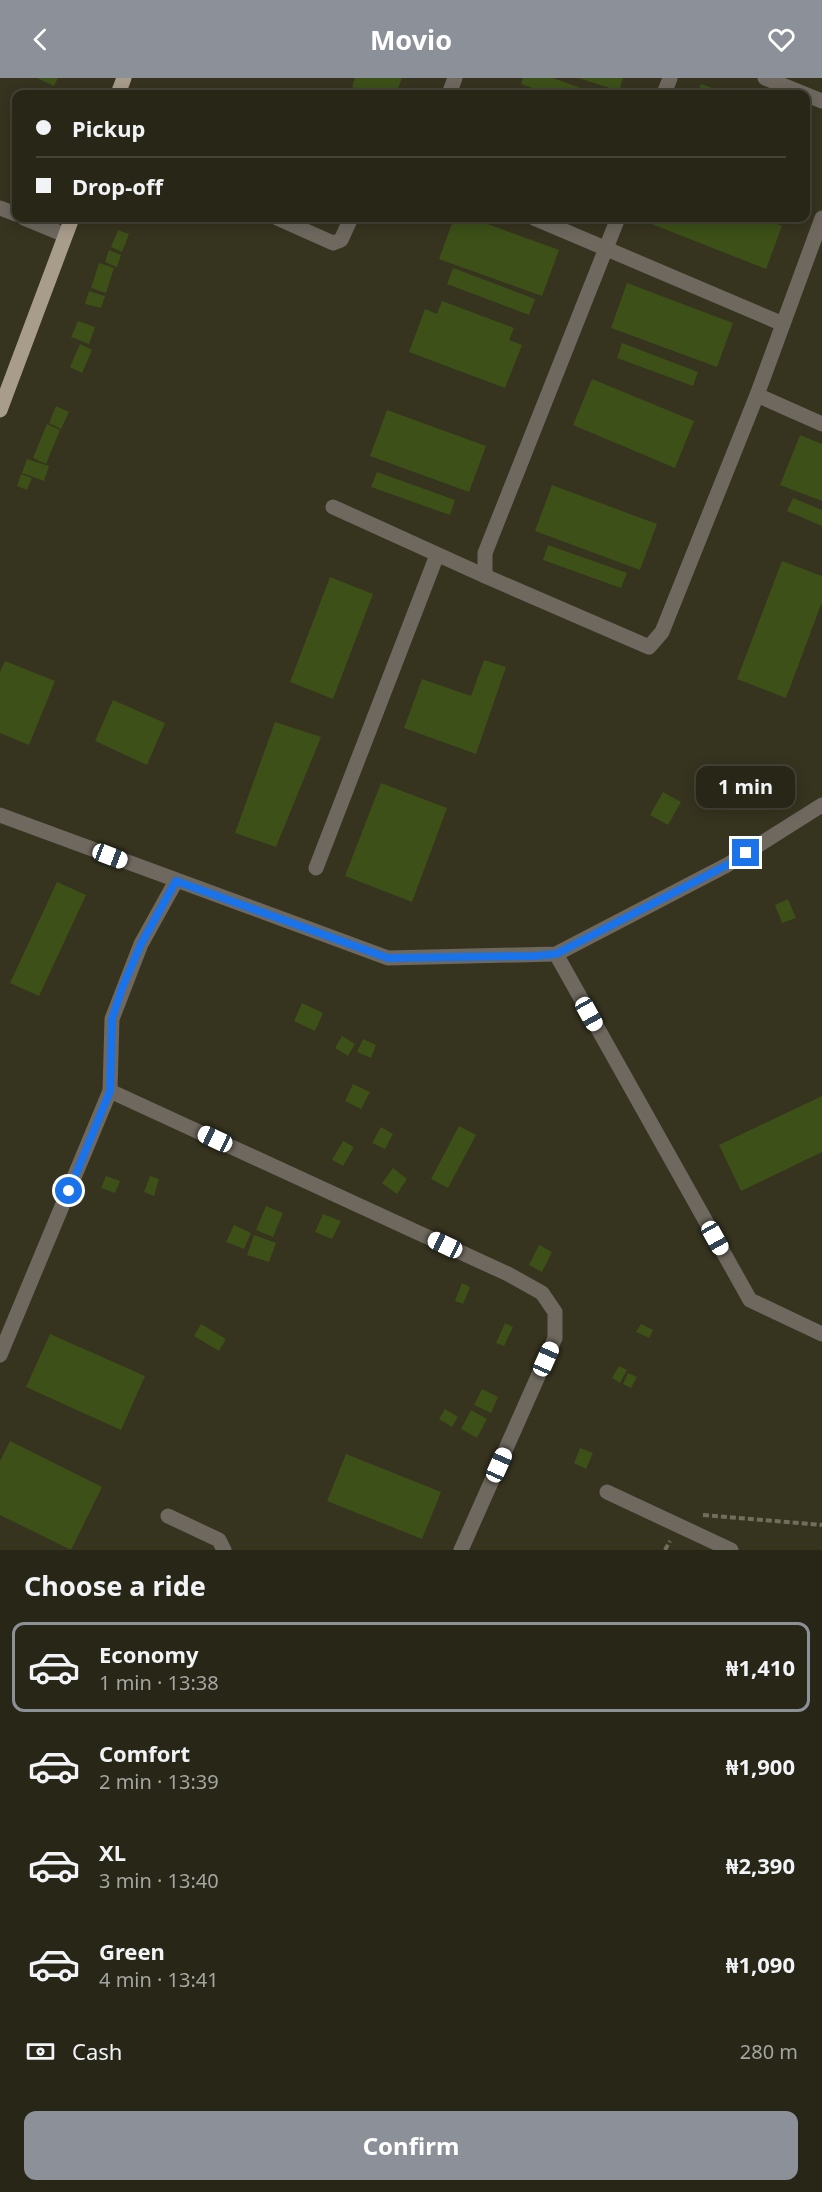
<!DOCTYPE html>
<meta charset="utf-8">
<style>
:root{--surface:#282617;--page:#302e20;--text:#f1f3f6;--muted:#a5a5a1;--line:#444336;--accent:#8c9099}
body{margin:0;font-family:"Noto Sans",sans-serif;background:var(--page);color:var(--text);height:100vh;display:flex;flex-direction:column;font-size:22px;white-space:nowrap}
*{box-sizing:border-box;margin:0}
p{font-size:20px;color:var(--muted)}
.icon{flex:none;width:33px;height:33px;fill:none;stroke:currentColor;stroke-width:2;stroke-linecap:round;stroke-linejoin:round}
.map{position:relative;height:1472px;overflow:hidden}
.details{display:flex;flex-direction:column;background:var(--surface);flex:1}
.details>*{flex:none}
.banner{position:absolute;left:12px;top:12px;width:798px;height:132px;border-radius:12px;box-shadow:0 3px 15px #0003,0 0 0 2px var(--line);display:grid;align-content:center;height:132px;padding:0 24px;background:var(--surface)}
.end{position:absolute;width:27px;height:27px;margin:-14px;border:8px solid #1a73e8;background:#fff;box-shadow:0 0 0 3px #fff}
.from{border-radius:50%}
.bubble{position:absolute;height:42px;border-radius:12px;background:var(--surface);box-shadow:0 3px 15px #0003,0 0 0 2px var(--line);font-size:20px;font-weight:700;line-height:42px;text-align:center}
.car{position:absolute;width:18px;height:36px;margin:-18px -9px;border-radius:8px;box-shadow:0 0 4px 2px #0007;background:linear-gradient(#fff 24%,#345 0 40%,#fff 0 76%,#345 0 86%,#fff 0)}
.banner b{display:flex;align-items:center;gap:21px;height:57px;font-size:22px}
.banner b+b{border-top:2px solid var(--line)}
.banner i{width:15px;height:15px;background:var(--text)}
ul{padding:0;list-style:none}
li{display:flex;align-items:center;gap:18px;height:90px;margin:0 12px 9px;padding:0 12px;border:3px solid transparent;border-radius:12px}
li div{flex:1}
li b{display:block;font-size:22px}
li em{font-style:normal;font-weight:700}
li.current{border-color:var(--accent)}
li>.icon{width:54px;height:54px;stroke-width:1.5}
h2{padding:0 24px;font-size:27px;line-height:72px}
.pay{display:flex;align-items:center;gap:15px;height:66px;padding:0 24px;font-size:22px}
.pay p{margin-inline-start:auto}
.primary-button{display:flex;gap:12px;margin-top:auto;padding:12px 24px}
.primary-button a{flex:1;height:69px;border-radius:12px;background:var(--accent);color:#fff;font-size:24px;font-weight:700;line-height:69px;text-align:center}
header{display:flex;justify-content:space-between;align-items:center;height:78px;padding:0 24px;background:var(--accent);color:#fff;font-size:27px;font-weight:700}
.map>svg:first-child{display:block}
.building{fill:#3c5018}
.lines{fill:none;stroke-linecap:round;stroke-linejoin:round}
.path{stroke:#716e5d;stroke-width:4;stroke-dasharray:6 3;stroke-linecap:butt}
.minor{stroke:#6e685f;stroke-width:15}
.major{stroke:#a89c8b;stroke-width:15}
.route{stroke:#1a73e8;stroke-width:8}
</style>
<header><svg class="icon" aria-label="back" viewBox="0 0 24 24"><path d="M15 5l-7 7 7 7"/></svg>Movio<svg class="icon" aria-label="heart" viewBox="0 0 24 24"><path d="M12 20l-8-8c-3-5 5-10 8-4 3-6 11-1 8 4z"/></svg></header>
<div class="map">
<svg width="822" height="1472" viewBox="0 0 822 1472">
<rect width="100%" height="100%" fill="#36331f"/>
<g class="building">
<polygon points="37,0 58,0 54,8"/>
<polygon points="355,0 402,0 396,16 373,16 352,9"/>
<polygon points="523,0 553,0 597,16 549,16 521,6"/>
<polygon points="578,0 623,0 619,13"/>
<polygon points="701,6 728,16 697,16"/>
<polygon points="454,140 471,140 559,172 542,218 439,181"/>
<polygon points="651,140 762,140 782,148 766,191 649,145"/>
<polygon points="118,152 129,156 122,174 111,169"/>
<polygon points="109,172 121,177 117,189 105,184"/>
<polygon points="99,185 114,190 106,215 91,210"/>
<polygon points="453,190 535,221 529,237 447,206"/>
<polygon points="627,205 733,245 717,289 611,250"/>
<polygon points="89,213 105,218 101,230 85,226"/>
<polygon points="442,223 514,250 509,262 522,267 505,310 409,274 425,231 437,236"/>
<polygon points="78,243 95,249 89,266 71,259"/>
<polygon points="622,265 698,294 693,308 617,280"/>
<polygon points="80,266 92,272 82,295 70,289"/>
<polygon points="592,301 694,343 675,390 573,347"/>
<polygon points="56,328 69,334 61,351 49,345"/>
<polygon points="387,332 486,368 469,414 370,378"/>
<polygon points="47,346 60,352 46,386 33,380"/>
<polygon points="800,357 822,366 822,423 780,407"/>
<polygon points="27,381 49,388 44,403 22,395"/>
<polygon points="377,394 455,422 450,437 371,409"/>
<polygon points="21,396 32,400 27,412 17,408"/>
<polygon points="552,407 657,446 640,492 535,453"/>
<polygon points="793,420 822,432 822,448 787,433"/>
<polygon points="548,467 627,495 621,510 543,482"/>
<polygon points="782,483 822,498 822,524 786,620 737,601"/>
<polygon points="330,499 373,516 333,621 290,604"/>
<polygon points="484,582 506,589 476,676 404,650 422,601 471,618"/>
<polygon points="5,583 55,603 29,667 0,655 0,594"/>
<polygon points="113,622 165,645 147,687 95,663"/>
<polygon points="275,644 321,659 276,769 235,755"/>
<polygon points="381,705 447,730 412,824 345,798"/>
<polygon points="663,714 681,724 668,747 650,737"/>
<polygon points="57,804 86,817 39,918 10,905"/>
<polygon points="788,821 796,840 782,845 775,827"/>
<polygon points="302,925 323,935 315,953 294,943"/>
<polygon points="342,958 355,966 348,978 335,970"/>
<polygon points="363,961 376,967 371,980 357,974"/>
<polygon points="353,1006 370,1014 361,1031 345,1023"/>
<polygon points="822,1018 822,1074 741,1113 719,1067"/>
<polygon points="459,1048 476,1057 448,1110 431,1101"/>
<polygon points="381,1049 393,1056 385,1071 372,1065"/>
<polygon points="343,1063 354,1069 343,1088 332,1082"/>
<polygon points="393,1090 407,1101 397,1116 382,1105"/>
<polygon points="106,1098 120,1103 115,1115 101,1110"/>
<polygon points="150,1098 159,1101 154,1118 144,1114"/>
<polygon points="266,1128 283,1135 273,1159 256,1152"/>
<polygon points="323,1136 341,1143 332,1161 315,1154"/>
<polygon points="234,1147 251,1155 244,1171 226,1164"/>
<polygon points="254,1157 276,1165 269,1184 247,1177"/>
<polygon points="539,1167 552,1174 542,1194 529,1187"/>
<polygon points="462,1205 470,1209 463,1226 455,1223"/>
<polygon points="505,1245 513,1249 504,1268 496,1265"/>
<polygon points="201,1246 226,1261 219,1273 194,1258"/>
<polygon points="641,1246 653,1252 649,1260 636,1254"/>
<polygon points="50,1256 145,1298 121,1352 26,1309"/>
<polygon points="619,1288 627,1292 620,1305 612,1300"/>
<polygon points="628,1295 637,1299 631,1310 623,1306"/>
<polygon points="482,1311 498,1319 491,1335 474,1327"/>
<polygon points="445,1331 458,1339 452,1349 439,1341"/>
<polygon points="471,1332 487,1341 477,1360 461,1351"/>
<polygon points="10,1363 102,1409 71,1472 0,1437 0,1383"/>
<polygon points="580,1370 593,1375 586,1391 574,1385"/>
<polygon points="346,1376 441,1414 422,1461 327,1423"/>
</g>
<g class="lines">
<g class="path">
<polyline points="703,1437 822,1447"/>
<polyline points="665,1472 670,1463"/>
</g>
<g class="minor">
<polyline points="765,0 822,23"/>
<polyline points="449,16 455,0"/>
<polyline points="664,16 670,0"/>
<polyline points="0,130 16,136"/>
<polyline points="24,140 65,157"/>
<polyline points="277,140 333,165 341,162 351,140"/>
<polyline points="534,140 783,246"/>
<polyline points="757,317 822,346"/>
<polyline points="333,429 485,498 649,569 662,554 757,317 822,140"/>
<polyline points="485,498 485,475 618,140"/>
<polyline points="0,737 388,880 556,876 727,787 822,727"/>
<polyline points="316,790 437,477"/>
<polyline points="176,803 141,866 112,941 110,1013 508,1196 542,1215 555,1234 555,1260 461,1472"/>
<polyline points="556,876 750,1222 822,1256"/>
<polyline points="0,1277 110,1013"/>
<polyline points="607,1414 731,1472"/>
<polyline points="168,1438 219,1462 224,1472"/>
</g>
<g class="major">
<polyline points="118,16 124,0"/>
<polyline points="0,332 72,140"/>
</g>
</g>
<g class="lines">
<polyline class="route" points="69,1113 110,1013 112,941 122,910 141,866 176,803 388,880 534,878 556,876 727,787 746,775"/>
</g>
</svg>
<i class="end from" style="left:69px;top:1113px"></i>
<i class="end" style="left:746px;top:775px"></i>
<div class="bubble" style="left:696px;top:688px;width:99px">1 min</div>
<i class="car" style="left:110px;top:778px;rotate:111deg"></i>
<i class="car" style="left:589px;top:936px;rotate:151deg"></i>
<i class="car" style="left:215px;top:1061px;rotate:295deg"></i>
<i class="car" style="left:715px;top:1160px;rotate:151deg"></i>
<i class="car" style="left:445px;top:1167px;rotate:295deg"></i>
<i class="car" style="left:546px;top:1281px;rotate:24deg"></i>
<i class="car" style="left:499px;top:1387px;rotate:24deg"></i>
<div class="banner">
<b><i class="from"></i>Pickup</b>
<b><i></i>Drop-off</b>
</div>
</div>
<section class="details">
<h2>Choose a ride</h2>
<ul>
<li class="current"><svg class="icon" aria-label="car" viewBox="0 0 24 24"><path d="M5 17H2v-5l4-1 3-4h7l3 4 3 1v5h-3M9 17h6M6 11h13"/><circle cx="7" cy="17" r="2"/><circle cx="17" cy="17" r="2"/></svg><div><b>Economy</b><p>1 min · 13:38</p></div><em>₦1,410</em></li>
<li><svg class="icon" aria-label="car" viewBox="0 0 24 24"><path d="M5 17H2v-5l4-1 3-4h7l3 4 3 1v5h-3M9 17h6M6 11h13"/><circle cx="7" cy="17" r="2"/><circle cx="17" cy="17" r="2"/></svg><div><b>Comfort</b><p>2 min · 13:39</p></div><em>₦1,900</em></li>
<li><svg class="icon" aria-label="car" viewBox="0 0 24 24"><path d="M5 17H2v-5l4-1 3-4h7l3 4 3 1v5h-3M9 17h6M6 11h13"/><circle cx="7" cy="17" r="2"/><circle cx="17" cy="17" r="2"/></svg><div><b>XL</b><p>3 min · 13:40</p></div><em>₦2,390</em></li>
<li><svg class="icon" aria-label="car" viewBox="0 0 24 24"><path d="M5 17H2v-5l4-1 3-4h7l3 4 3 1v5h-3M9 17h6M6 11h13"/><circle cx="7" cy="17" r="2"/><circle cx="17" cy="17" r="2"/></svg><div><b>Green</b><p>4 min · 13:41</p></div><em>₦1,090</em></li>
</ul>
<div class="pay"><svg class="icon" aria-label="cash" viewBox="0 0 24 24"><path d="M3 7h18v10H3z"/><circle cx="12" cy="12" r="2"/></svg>Cash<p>280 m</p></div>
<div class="primary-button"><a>Confirm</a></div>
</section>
